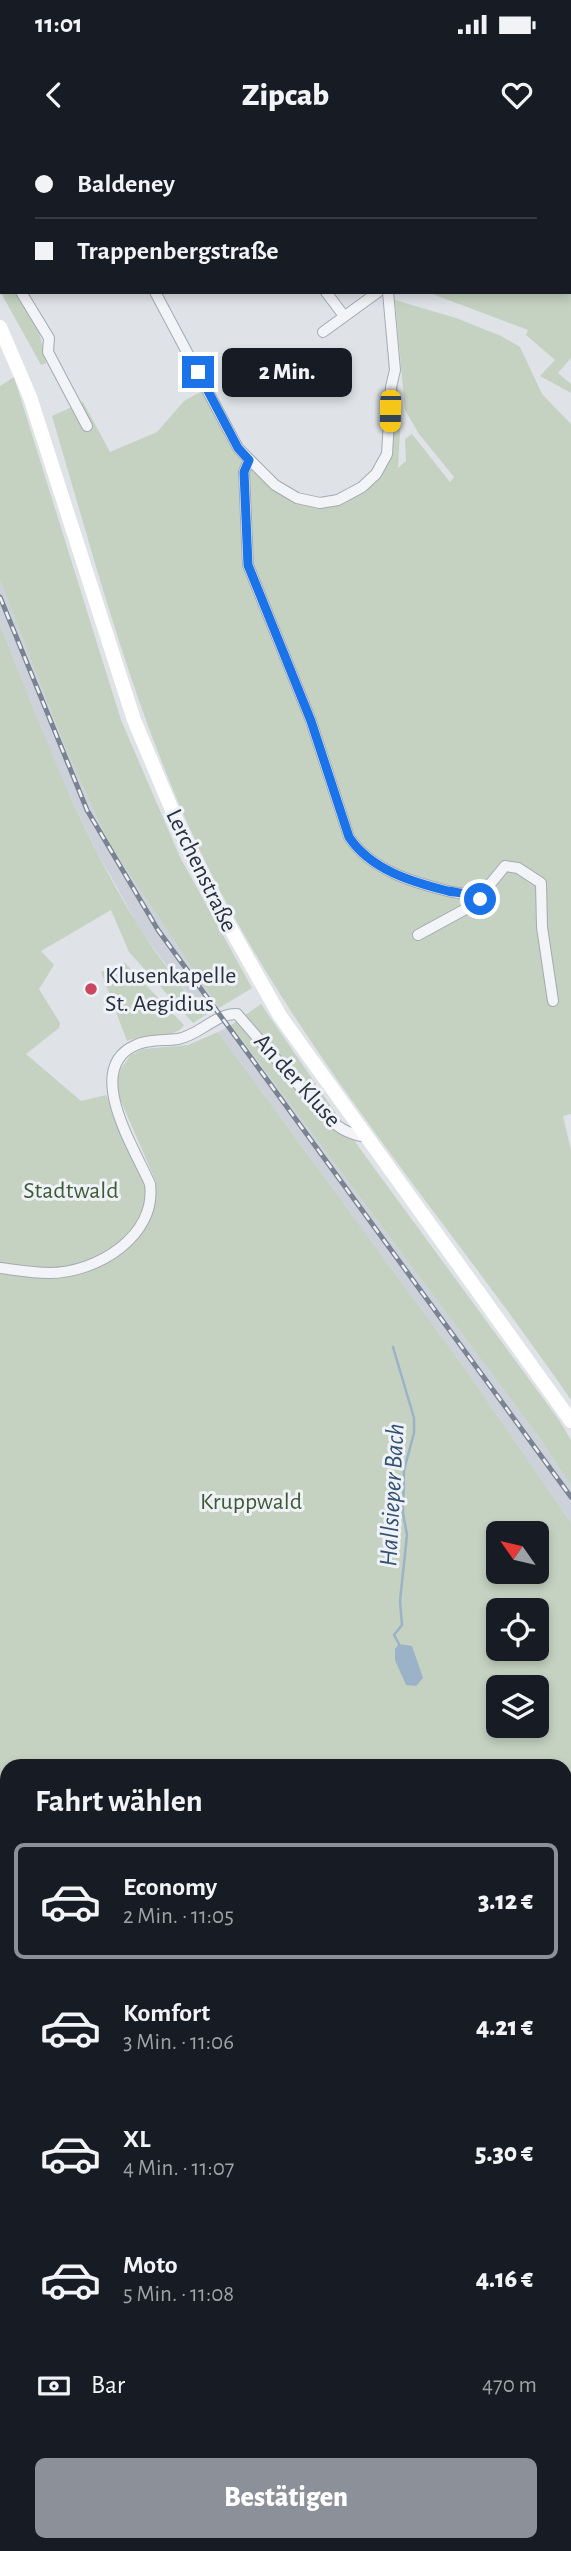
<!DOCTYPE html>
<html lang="de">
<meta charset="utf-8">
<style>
:root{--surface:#171b24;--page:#242831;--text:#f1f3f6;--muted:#9ea1a6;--line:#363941;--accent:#8c9099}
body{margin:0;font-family:"Alegreya Sans",sans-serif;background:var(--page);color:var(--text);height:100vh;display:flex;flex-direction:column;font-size:26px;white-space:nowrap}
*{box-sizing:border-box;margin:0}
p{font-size:23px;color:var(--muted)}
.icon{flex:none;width:38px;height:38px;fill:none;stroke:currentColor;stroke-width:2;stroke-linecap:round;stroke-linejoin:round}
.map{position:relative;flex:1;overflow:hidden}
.details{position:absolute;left:0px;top:1619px;width:572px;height:793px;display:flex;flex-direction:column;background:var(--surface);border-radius:21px 21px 0 0;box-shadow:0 4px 10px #0003}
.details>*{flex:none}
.banner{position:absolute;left:0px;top:0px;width:572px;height:154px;box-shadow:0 4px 10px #0003;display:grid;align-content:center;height:154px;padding:0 35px;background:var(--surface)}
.needle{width:46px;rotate:304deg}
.controls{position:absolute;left:486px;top:1381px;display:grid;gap:14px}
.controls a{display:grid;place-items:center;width:63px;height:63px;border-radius:10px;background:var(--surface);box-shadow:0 4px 10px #0003;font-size:35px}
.end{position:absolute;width:32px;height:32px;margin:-16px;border:9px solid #1a73e8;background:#fff;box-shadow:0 0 0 4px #fff}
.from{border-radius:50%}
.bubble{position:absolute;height:49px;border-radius:10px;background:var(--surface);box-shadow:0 4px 10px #0003;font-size:23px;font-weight:800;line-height:49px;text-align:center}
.car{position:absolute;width:21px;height:42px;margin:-21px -10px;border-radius:9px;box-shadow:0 0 5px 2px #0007;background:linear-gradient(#f5c518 24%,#345 0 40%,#f5c518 0 76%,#345 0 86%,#f5c518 0)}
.banner b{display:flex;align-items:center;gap:24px;height:66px;font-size:26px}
.banner b+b{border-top:2px solid var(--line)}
.banner i{width:18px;height:18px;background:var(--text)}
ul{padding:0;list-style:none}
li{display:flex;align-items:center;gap:21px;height:116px;margin:0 14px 10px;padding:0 21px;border:4px solid transparent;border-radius:10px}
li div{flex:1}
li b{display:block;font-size:26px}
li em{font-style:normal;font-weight:800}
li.current{border-color:var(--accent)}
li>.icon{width:63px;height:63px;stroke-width:1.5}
h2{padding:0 35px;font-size:32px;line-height:84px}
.pay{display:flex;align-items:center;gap:18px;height:77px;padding:0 35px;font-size:26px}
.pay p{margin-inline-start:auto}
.button{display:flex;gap:14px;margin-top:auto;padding:14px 35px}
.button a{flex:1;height:80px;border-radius:10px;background:var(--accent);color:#fff;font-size:28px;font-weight:800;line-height:80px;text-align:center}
.status{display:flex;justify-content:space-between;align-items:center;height:49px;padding:0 35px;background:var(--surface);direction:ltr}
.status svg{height:19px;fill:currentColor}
header{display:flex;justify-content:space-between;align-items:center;height:91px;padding:0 35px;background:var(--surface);font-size:32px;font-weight:800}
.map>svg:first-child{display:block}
.built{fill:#cdd2da}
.green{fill:#c5d2c1;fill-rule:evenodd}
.water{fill:#9bb2c8}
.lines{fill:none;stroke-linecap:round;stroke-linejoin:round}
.stream{stroke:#9bb2c8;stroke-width:2.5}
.minor-casing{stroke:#a4aab2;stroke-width:12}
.minor{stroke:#f2f4f7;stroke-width:10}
.secondary{stroke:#fff;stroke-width:14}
.rail-casing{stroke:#798391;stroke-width:5}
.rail{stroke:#eff2f6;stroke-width:2.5;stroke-dasharray:8;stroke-linecap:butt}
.route{stroke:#1a73e8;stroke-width:9}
.poi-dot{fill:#cb465e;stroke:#eff2f6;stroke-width:2.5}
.labels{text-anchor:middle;stroke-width:6;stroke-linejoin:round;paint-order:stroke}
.street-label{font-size:24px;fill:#28313f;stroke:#eff2f6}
.poi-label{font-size:24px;fill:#28313f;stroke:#eff2f6;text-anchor:start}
.park-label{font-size:24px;fill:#3e5b36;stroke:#eff2f6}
.water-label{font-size:26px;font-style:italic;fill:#335172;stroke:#eff2f6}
</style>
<div class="status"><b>11:01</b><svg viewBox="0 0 49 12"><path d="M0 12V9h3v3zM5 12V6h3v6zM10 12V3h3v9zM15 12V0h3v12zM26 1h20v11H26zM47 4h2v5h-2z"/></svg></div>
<header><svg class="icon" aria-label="back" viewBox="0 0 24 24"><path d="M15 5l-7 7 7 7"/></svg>Zipcab<svg class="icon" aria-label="heart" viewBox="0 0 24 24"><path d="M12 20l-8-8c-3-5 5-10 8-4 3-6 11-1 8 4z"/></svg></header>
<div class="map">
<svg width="571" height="2411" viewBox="0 0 571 2411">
<rect width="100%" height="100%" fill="#dfe3e8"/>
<g class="built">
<polygon points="0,440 65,607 108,702 219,868 204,876 141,791 96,710 51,616 0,484"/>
<polygon points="231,885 539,1297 571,1346 571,1383 471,1237 218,892"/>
</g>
<g class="green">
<polygon points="405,0 571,0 571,218 558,233 571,244 571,253 540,236 555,220 526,195 528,190 427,152 570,152 570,2 397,2"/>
<polygon points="0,127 2,152 15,152 39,191 46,223 41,225 0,151"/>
<path d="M395,160L456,178L501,196L520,207L542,254L571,284V974L563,976L571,1010V1260C457,1094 323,941 227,764C144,610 101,442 52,276L83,262L110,312L157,292L184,261L204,250L243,321L240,338L250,324L261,335L320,364L371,343L393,290L397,241L401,277L398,328L406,321L405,299L412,294L450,342L454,337L419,294L405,270Z"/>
<polygon points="14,237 121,580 180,717 252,848 219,868 108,702 65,607 0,440 0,246"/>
<path d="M0,484C41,589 81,695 141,790C160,820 183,848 204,876L193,883L129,812L111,770L41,811L54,825L39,849L60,883L59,888L26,914L81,961L106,955C114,972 146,1034 147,1049C149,1097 91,1128 48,1130C33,1130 16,1126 0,1125Z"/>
<path d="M125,823L184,885C174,901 144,894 127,901L101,832Z"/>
<polygon points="261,864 361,1010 559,1280 571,1300 571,1346 539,1297 231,885"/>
<path d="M218,892L471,1237L571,1383V2411H0V2281H7V2404H565V1626H7V2279H0V1130L51,1135L120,1111L155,1061L156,1042L117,952L118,932L131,915L143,909L188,905ZM499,1393H537V1432H499ZM499,1470H537V1508H499ZM499,1547H537V1586H499Z"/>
</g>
<polygon class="water" points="399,1504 412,1506 423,1538 416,1546 406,1545 395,1520 395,1509"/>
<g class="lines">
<polyline class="stream" points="393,1207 414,1278 414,1293 404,1330 403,1373 407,1395 400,1461 402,1485 394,1495 399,1504"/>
<defs>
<g id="minor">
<polyline points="74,0 75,2"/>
<polyline points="264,0 265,2"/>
<polyline points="366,0 366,2"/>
<polyline points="0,118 2,120"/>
<polyline points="21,152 49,198 48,212 87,286"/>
<polyline points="155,152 238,308 275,345 297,358 320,363 338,360 362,347 376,334 387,314 391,247 395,230 388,152"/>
<polyline points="326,152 344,176"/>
<polyline points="323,192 378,152"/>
<path d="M249,320L244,332L248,425L311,581L349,697C371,730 412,742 448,751C458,754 472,753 479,759"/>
<polyline points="418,795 473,765 505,726 518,728 541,743 542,787 553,861"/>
<path d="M0,1128C16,1130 33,1133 49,1133C97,1133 157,1096 150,1044C135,1009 82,928 136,905C149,899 164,901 178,899C200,895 216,873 237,874L324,974C337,987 347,994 366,997"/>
</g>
</defs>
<use href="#minor" class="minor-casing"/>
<use href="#minor" class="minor"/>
<polyline class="secondary" points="0,187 30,257 134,580 183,696 218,766 280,876 571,1281"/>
<defs>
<polyline id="rail" points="0,457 87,670 158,790 571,1357"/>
</defs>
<use href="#rail" class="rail-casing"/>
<use href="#rail" class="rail"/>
</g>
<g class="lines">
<path class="route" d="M198,232L238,308L249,320L244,332L248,425L311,581L349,697C371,730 412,742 448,751C458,753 472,753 480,759"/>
</g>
<circle class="poi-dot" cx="91" cy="849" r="7"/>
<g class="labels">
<g class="street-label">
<text transform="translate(202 730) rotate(64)" y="8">Lerchenstraße</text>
<text transform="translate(298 940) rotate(48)" y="8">An der Kluse</text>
</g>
<g class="poi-label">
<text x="105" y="843">Klusenkapelle<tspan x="105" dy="28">St. Aegidius</tspan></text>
</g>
<g class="park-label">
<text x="71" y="1058">Stadtwald</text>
<text x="251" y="1369">Kruppwald</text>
</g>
<g class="water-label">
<text transform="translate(391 1355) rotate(-87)" y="9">Hallsieper Bach</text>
</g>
</g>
</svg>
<div class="controls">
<a><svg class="needle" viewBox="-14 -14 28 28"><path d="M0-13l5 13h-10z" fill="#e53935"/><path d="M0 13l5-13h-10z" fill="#9ea1a6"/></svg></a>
<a><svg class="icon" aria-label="locate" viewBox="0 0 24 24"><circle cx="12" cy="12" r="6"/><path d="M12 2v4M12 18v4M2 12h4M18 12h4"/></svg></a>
<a><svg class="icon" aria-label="layers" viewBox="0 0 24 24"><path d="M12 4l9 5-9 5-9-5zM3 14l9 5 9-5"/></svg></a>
</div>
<i class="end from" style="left:480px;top:759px"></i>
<i class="end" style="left:198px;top:232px"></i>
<div class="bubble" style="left:222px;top:208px;width:130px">2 Min.</div>
<i class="car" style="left:390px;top:271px;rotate:181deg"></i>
<div class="banner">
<b><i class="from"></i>Baldeney</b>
<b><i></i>Trappenbergstraße</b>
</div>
<section class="details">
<h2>Fahrt wählen</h2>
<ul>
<li class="current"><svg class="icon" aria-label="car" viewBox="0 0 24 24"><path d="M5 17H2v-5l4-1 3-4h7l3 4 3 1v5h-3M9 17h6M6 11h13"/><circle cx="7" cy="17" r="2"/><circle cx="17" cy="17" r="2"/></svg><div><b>Economy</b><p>2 Min. · 11:05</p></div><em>3.12 €</em></li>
<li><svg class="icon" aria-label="car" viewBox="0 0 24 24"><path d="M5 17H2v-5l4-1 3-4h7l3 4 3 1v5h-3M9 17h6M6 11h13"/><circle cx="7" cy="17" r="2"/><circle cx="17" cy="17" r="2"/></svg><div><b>Komfort</b><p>3 Min. · 11:06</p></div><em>4.21 €</em></li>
<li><svg class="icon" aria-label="car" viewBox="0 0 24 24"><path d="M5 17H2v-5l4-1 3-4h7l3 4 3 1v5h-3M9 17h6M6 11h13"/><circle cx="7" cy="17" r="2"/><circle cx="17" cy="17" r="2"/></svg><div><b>XL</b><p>4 Min. · 11:07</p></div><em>5.30 €</em></li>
<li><svg class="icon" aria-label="car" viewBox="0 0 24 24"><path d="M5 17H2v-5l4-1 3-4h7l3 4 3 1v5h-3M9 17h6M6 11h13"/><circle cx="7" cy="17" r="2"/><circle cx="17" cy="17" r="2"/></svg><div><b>Moto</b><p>5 Min. · 11:08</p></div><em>4.16 €</em></li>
</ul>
<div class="pay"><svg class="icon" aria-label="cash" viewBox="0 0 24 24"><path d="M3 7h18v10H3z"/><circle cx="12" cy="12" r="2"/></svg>Bar<p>470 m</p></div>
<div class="button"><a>Bestätigen</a></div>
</section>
</div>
